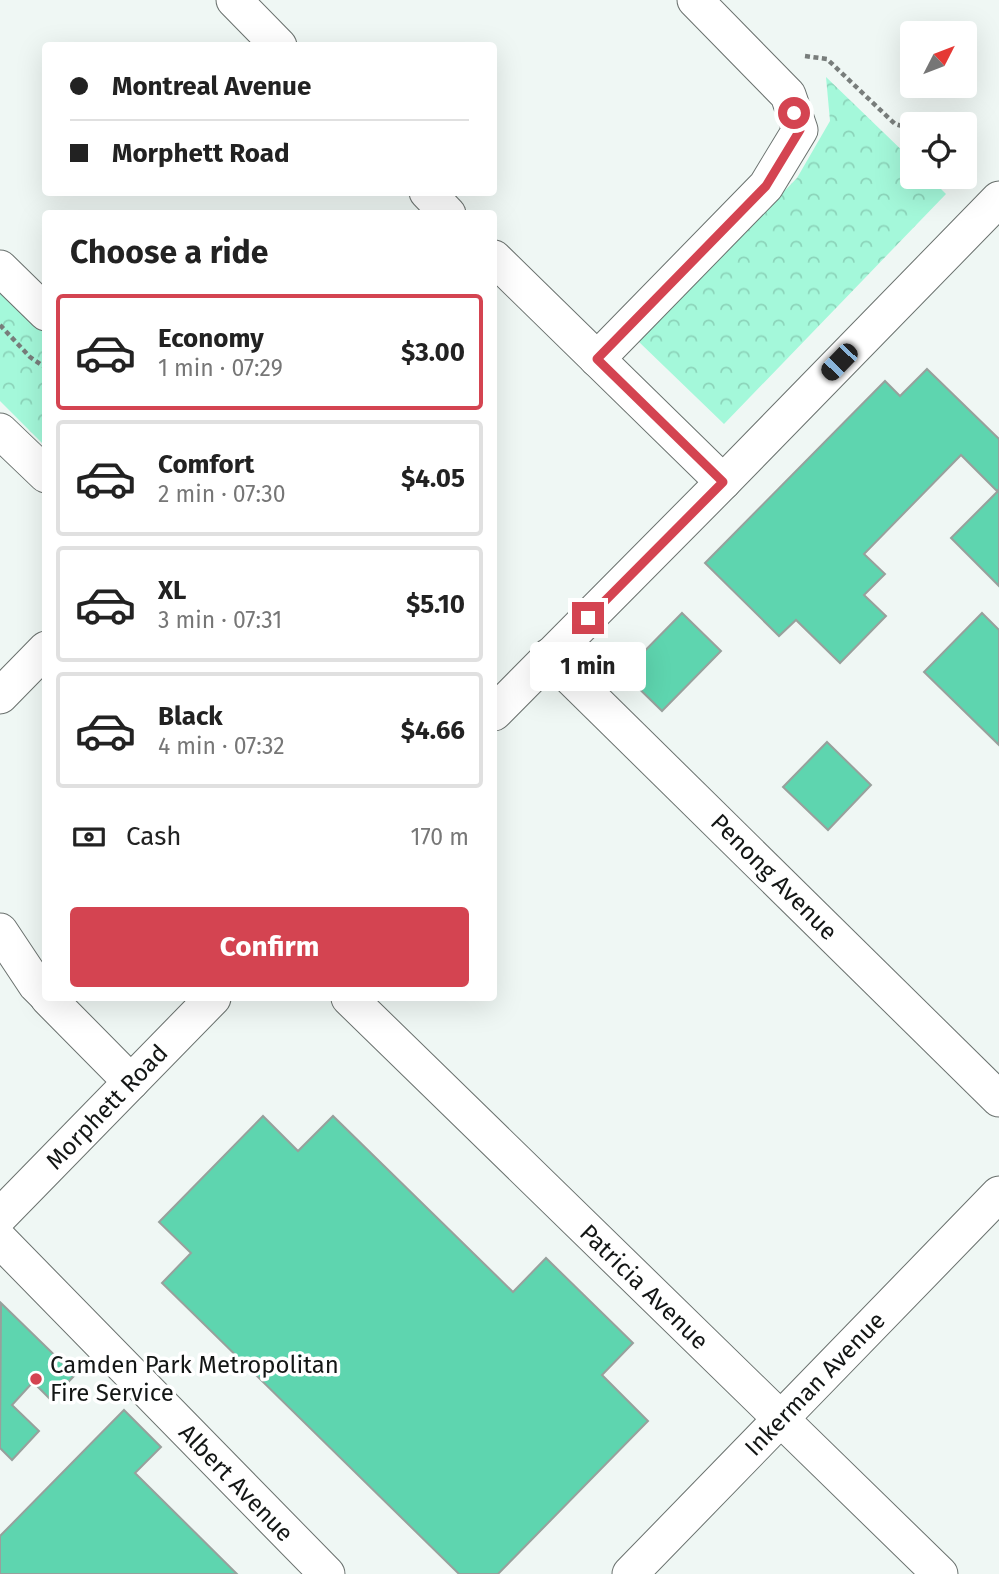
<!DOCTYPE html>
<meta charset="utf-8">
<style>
:root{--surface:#fff;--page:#f6f6f6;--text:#222;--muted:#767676;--line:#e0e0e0;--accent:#d44451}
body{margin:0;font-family:"Fira Sans",sans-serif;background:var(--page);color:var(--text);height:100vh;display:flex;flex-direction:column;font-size:26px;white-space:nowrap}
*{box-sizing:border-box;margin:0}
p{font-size:23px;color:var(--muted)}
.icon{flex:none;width:38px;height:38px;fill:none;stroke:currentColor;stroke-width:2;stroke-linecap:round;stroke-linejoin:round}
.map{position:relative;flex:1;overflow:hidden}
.details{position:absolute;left:42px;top:210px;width:455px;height:791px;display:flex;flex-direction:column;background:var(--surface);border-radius:7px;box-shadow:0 7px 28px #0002}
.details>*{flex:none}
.hud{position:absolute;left:42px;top:42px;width:455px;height:154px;border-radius:7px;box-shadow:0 7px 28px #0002;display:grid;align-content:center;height:154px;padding:0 28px;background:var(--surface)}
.needle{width:46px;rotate:48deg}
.controls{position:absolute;left:900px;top:21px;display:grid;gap:14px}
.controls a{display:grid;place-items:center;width:77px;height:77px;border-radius:7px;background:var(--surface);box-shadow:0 7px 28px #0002;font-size:35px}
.end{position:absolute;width:32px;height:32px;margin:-16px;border:9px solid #d44451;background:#fff;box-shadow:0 0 0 4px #fff}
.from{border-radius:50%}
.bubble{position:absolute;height:49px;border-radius:7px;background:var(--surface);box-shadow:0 7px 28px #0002;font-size:23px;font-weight:700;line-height:49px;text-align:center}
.car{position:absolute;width:21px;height:42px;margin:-21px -10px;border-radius:9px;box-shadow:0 0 5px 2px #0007;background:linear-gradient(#222 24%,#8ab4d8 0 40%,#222 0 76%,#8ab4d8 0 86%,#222 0)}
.hud b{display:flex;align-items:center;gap:24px;height:66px;font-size:26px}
.hud b+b{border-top:2px solid var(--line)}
.hud i{width:18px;height:18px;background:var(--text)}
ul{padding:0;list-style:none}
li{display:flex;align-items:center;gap:21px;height:116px;margin:0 14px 10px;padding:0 14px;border:4px solid var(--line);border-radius:7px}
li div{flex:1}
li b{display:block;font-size:26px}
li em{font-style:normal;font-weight:700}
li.active{border-color:var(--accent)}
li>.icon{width:63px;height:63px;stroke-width:1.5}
h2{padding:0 28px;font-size:32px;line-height:84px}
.pay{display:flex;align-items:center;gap:18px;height:77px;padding:0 28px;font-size:26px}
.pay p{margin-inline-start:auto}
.cta{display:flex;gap:14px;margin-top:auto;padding:14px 28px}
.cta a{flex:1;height:80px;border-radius:7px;background:var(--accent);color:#fff;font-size:28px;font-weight:700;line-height:80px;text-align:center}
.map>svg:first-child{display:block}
.park{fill:url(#park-crowns)}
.building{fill:#5ed5af;stroke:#98a09c;stroke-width:2}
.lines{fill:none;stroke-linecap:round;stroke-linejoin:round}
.minor-casing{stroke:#6a716e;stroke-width:37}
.path{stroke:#787d7b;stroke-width:4.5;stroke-dasharray:5 3.5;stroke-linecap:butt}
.minor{stroke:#fff;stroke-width:35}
.route{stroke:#d44451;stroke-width:9}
.poi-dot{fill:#d44451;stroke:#fff;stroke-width:2.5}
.labels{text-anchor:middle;stroke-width:7;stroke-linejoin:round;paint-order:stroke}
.street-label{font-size:24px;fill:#131615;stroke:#fff}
.poi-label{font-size:24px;fill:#131615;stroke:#fff;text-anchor:start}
</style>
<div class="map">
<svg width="999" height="1574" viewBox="0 0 999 1574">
<defs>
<pattern id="park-crowns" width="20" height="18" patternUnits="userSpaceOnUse" patternTransform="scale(1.75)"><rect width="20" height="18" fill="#a4f8da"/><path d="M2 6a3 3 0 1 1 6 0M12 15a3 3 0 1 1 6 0" fill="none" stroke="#8cd4ba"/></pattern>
</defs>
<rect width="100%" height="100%" fill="#eff7f4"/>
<g class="park">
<polygon points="826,77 912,160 912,177 929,177 946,194 724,424 638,341 797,178 830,121"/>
<polygon points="0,280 45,325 45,446 0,401"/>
</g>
<g class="building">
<polygon points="927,369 999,439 999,489 997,491 961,455 864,554 885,574 864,595 886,616 840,663 796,620 779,636 705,563 885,381 900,396"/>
<polygon points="999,490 999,586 951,538"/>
<polygon points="682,613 721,651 662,711 623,673"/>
<polygon points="982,613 999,630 999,745 924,672"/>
<polygon points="827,742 871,785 828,830 783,787"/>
<polygon points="263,1116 298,1151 333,1116 513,1292 546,1258 633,1343 602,1375 648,1421 498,1574 459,1574 162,1283 191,1253 159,1222"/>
<polygon points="1,1303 75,1375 51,1400 33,1382 12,1405 39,1431 12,1460 0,1448"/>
<polygon points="124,1410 161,1447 135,1473 237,1574 0,1574 0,1536"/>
</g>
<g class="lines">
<defs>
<g id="minor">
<polyline points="234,0 279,46"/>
<polyline points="427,192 448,214"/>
<polyline points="494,258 723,482"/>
<polyline points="0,268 46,313"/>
<polyline points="597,359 766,186 800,130 788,95 695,0"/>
<polyline points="0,431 46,475"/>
<polyline points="549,656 999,1099"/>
<polyline points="0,696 46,649"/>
<polyline points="494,713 723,482 999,199"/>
<polyline points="0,931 36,985 46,995"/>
<polyline points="48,998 131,1082"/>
<polyline points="349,998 940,1574"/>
<polyline points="0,1216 213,998"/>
<polyline points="0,1240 327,1574"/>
<polyline points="630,1574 999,1194"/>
</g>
</defs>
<use href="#minor" class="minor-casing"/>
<g class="path">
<polyline points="805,56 827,59 895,124 912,129"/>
<polyline points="962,177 967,182"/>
<polyline points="0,325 30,357 46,368"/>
</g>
<use href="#minor" class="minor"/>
</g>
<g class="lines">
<polyline class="route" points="588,618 723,482 597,359 766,186 800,130 794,113"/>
</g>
<circle class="poi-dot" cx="36" cy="1379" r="7"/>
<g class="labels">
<g class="street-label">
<text transform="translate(774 877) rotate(45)" y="8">Penong Avenue</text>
<text transform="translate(107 1107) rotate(-46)" y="8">Morphett Road</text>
<text transform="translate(644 1287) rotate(44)" y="8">Patricia Avenue</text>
<text transform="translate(815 1384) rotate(-46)" y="8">Inkerman Avenue</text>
<text transform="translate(236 1483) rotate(46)" y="8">Albert Avenue</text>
</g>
<g class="poi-label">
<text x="50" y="1373">Camden Park Metropolitan<tspan x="50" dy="28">Fire Service</tspan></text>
</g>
</g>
</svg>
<div class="controls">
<a><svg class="needle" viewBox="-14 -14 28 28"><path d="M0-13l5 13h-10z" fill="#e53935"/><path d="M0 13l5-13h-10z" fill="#767676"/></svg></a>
<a><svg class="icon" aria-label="locate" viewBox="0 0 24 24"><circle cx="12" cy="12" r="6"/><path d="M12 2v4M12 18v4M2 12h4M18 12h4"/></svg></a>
</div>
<i class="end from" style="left:794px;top:113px"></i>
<i class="end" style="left:588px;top:618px"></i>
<div class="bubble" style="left:530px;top:642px;width:116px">1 min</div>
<i class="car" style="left:839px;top:362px;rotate:224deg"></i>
<div class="hud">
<b><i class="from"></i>Montreal Avenue</b>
<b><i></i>Morphett Road</b>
</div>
<section class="details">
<h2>Choose a ride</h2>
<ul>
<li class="active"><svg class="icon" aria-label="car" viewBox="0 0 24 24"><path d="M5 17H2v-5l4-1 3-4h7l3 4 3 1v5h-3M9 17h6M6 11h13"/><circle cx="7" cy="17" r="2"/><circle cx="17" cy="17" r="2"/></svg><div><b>Economy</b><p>1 min · 07:29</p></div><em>$3.00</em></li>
<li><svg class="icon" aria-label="car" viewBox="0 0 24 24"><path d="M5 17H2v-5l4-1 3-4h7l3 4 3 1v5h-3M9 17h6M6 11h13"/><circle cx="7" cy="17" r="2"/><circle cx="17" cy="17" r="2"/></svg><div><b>Comfort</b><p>2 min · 07:30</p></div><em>$4.05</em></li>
<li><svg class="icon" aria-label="car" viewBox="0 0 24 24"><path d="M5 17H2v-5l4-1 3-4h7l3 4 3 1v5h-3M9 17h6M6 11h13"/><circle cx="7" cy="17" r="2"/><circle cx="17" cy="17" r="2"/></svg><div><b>XL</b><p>3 min · 07:31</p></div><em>$5.10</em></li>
<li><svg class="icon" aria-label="car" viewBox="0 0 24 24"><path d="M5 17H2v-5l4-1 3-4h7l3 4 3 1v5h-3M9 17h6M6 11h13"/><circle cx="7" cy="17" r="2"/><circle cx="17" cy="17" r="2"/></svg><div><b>Black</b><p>4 min · 07:32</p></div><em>$4.66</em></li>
</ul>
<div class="pay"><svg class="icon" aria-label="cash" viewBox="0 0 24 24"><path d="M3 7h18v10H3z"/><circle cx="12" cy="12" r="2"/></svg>Cash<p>170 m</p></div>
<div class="cta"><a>Confirm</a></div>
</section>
</div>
